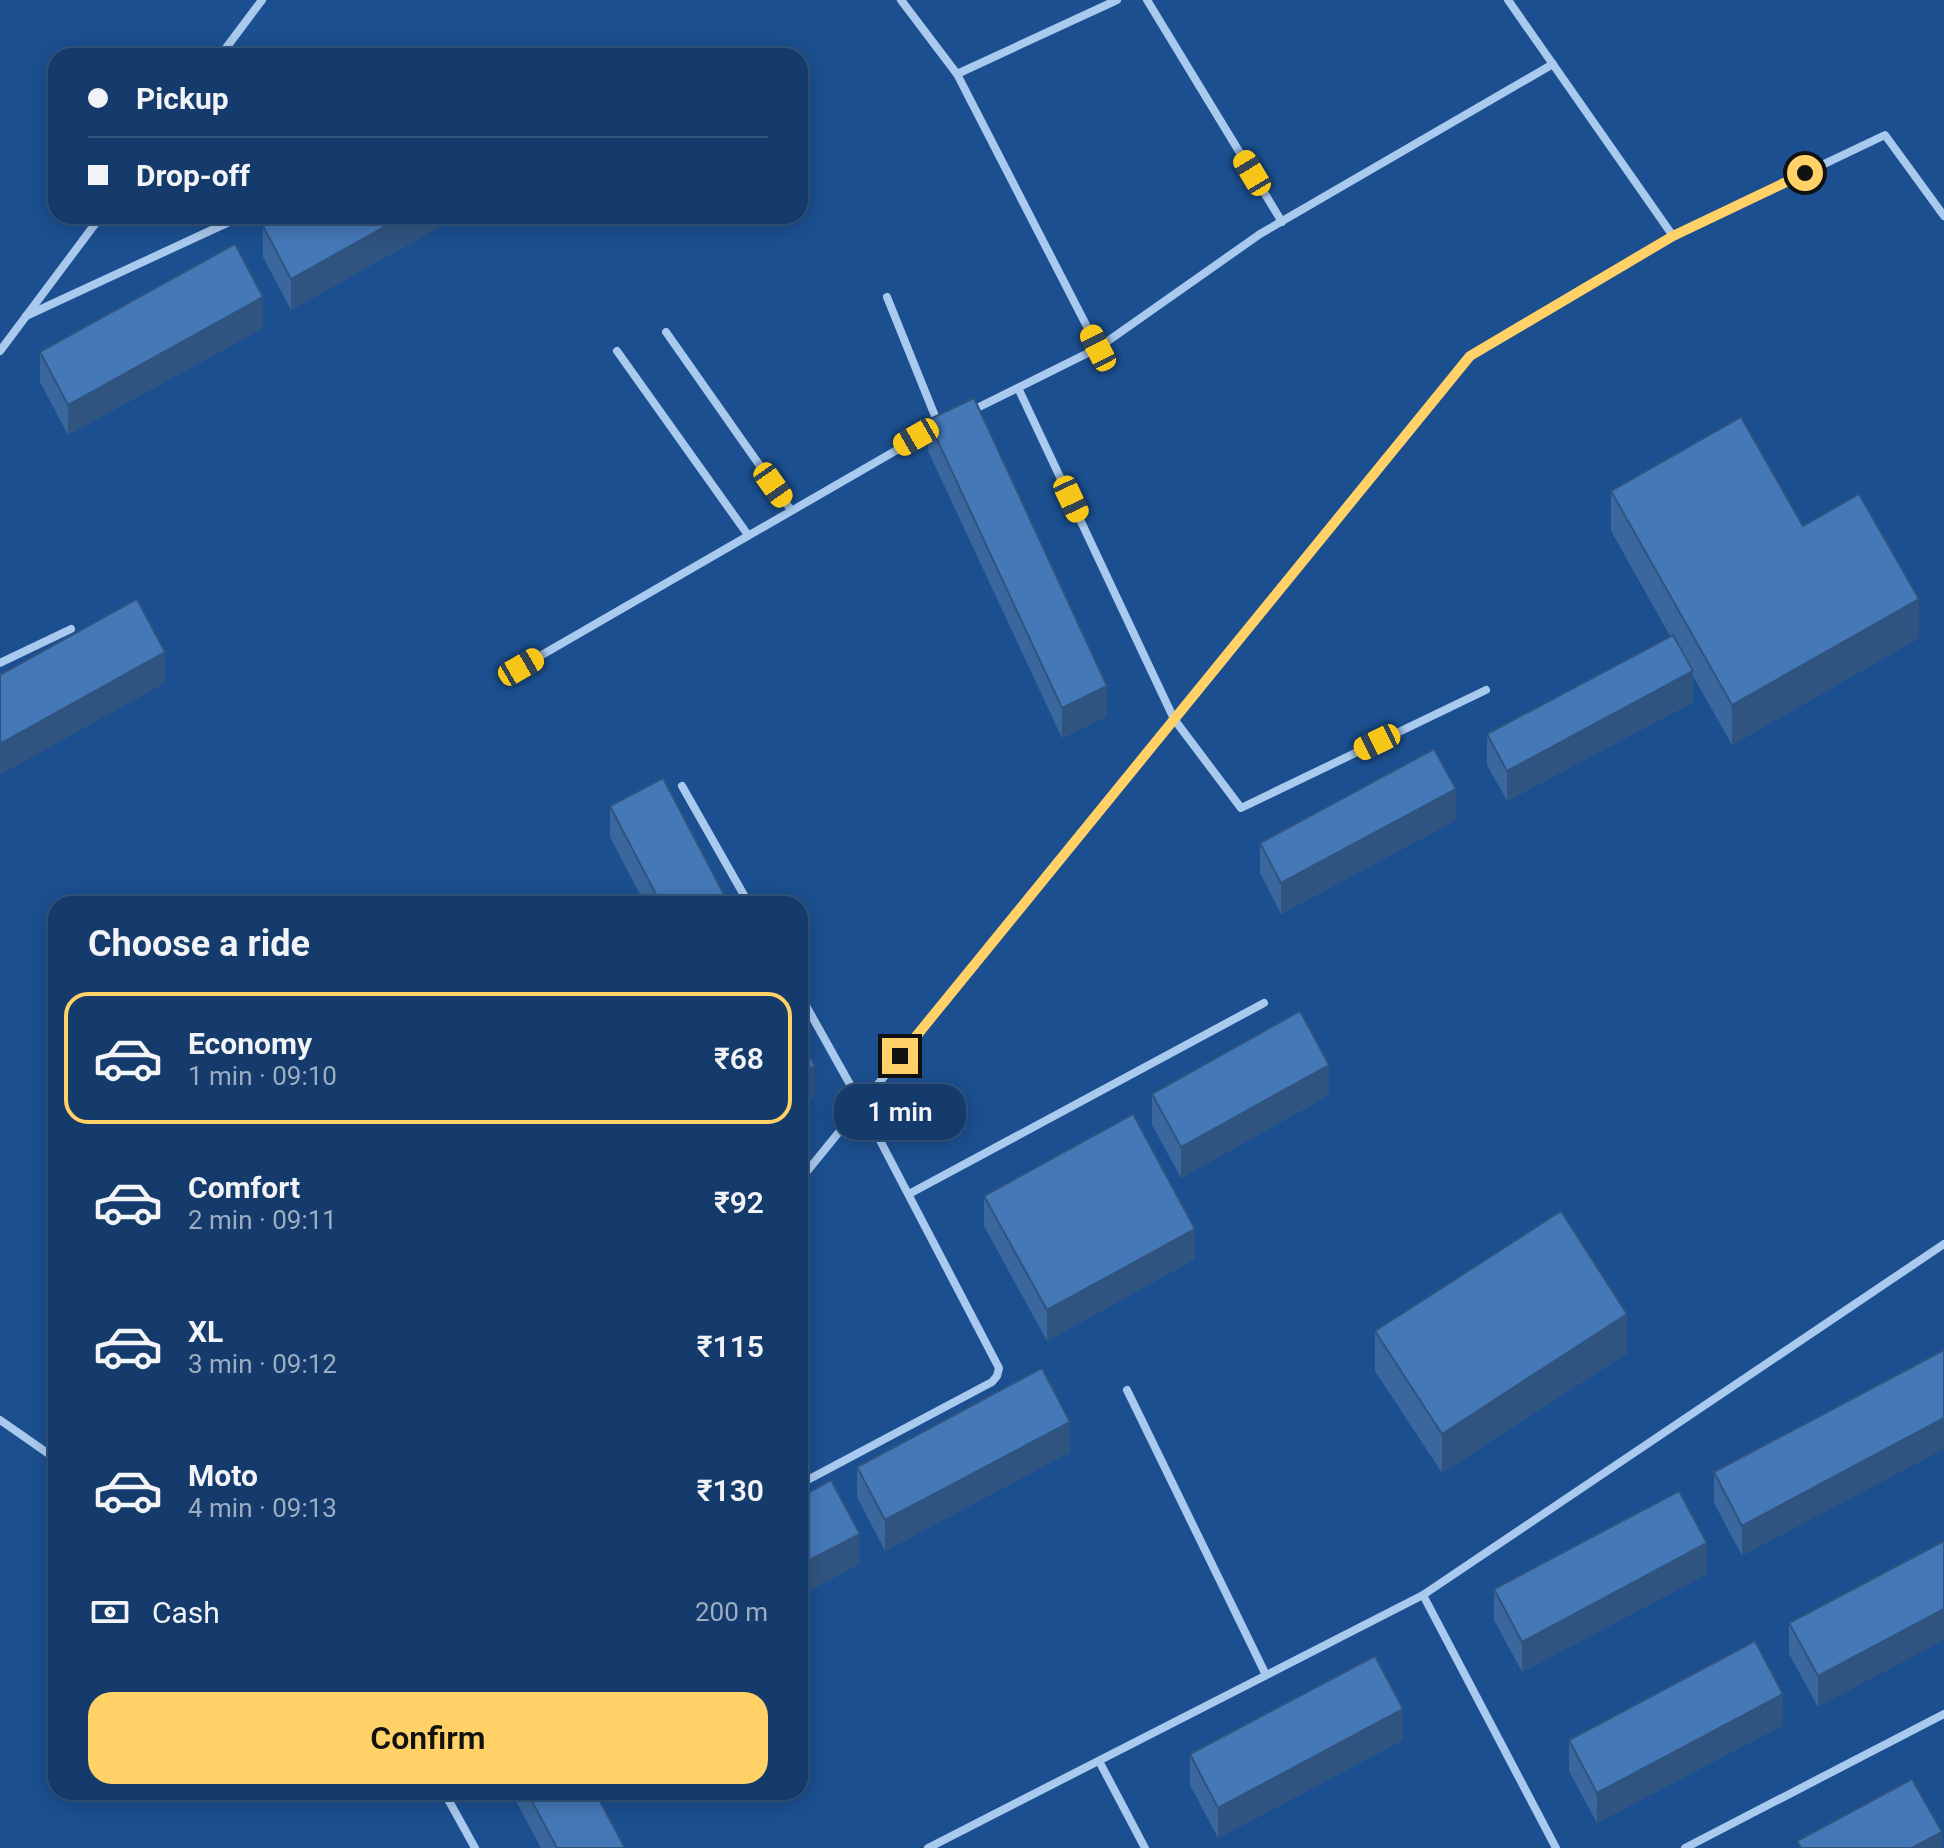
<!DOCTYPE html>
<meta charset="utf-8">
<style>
:root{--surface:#143b6b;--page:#214673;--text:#f1f3f6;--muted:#9dadc1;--line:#33557e;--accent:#ffd166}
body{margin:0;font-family:Roboto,sans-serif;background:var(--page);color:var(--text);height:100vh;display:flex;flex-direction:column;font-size:30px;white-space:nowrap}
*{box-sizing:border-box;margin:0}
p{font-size:26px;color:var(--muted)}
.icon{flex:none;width:44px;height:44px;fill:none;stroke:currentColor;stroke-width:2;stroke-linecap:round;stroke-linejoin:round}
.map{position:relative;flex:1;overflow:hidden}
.sheet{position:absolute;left:48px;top:896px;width:760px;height:904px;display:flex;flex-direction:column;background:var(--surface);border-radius:24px;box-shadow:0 4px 20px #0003,0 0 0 2px var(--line)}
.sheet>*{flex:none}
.guide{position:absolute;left:48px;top:48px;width:760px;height:176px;border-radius:24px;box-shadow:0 4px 20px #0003,0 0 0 2px var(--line);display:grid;align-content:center;height:176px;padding:0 40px;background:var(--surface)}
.end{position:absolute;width:36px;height:36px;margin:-18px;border:10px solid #ffd166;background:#111;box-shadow:0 0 0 4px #111}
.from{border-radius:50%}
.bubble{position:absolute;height:56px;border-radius:24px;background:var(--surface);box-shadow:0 4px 20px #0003,0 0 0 2px var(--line);font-size:26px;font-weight:600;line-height:56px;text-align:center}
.car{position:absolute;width:24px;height:48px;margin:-24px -12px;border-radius:10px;box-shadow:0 0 6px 2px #0007;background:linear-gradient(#f5c518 24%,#345 0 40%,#f5c518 0 76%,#345 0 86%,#f5c518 0)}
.guide b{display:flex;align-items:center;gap:28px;height:76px;font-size:30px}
.guide b+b{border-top:2px solid var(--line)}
.guide i{width:20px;height:20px;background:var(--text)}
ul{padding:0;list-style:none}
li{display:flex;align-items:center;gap:24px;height:132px;margin:0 16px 12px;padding:0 24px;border:4px solid transparent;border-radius:24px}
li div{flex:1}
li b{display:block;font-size:30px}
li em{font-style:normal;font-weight:600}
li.active{border-color:var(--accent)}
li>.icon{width:72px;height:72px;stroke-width:1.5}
h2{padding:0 40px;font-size:36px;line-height:96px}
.pay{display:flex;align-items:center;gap:20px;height:88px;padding:0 40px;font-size:30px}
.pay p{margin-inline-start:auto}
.button{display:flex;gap:16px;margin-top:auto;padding:16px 40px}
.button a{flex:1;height:92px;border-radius:24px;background:var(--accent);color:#111;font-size:32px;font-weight:600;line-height:92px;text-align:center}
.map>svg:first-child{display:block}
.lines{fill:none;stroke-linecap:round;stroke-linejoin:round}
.minor{stroke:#a9c9ee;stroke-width:8}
.wall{fill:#3a679d}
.shaded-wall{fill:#305480}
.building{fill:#4478b7;stroke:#305480;stroke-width:2}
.route{stroke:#ffd166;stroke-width:10}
</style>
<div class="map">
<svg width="1944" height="1848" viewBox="0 0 1944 1848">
<rect width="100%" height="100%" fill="#1b4f8f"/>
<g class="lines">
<g class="minor">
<polyline points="901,0 957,74"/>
<polyline points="1147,0 1282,222"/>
<polyline points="1508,0 1673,236"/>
<polyline points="220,56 262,0"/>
<polyline points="887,297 939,426"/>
<polyline points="26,316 242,216"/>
<polyline points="666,332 791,510"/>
<polyline points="1098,348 1260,234 1553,64"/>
<polyline points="0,351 101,216"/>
<polyline points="617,351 748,535"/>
<polyline points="1019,390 1174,719 1241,808 1486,690"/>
<polyline points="969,412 1098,348 957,74 1117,0"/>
<polyline points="0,663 71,629"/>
<polyline points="521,667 935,428"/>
<polyline points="682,786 749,904"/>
<polyline points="800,995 861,1104 999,1368 997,1376 992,1382 800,1484"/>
<polyline points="800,1180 1470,356 1673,236 1885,135 1944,216"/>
<polyline points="909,1194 1264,1003"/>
<polyline points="1127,1390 1266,1675"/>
<polyline points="0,1420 56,1459"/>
<polyline points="1423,1595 1556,1848"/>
<polyline points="1099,1761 1145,1848"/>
<polyline points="444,1792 475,1848"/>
<polyline points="928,1848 1423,1595 1944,1244"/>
<polyline points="1685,1848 1944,1714"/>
</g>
</g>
<g class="wall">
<polygon points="282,216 459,216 291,310 263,257 263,226"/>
<polygon points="263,328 68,435 40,382 40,352"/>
<polygon points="928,420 1107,716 1062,738 928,451"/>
<polygon points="1611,491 1803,526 1919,638 1732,745 1693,676 1693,702 1507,801 1487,765 1487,734 1670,636 1611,531"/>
<polygon points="610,806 729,904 645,904 610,837"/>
<polygon points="1456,820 1281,914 1260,873 1260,843"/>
<polygon points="1152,1094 1329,1095 1181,1178 1152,1125"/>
<polygon points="984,1196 1195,1259 1047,1341 984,1226"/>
<polygon points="1375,1331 1627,1353 1442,1473 1375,1371"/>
<polygon points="1944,1350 1742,1556 1714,1503 1714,1472"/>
<polygon points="1070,1452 885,1551 857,1497 857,1467"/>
<polygon points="1944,1541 1818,1707 1789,1654 1789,1623"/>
<polygon points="1707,1574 1522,1672 1494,1620 1494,1589"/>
<polygon points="1783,1725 1597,1823 1569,1771 1569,1740"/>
<polygon points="1403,1740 1218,1838 1190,1785 1190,1754"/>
<polygon points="511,1792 595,1792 625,1848 541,1848"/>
</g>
<g class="shaded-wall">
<polygon points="404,216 459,216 291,310 291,279"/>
<polygon points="263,297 263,328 68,435 68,405"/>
<polygon points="1919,599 1919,638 1732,745 1732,705"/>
<polygon points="165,652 165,683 0,775 0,744"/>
<polygon points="1693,671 1693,702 1507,801 1507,771"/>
<polygon points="1107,686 1107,716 1062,738 1062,708"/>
<polygon points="1456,789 1456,820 1281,914 1281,883"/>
<polygon points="1329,1065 1329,1095 1181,1178 1181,1147"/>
<polygon points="815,1066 815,1097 800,1105 800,1074"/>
<polygon points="1195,1229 1195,1259 1047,1341 1047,1310"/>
<polygon points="1627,1314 1627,1353 1442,1473 1442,1434"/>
<polygon points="1944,1418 1944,1449 1742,1556 1742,1526"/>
<polygon points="1070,1422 1070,1452 885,1551 885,1520"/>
<polygon points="860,1534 860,1564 800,1596 800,1565"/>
<polygon points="1707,1543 1707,1574 1522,1672 1522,1642"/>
<polygon points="1944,1609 1944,1640 1818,1707 1818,1676"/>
<polygon points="1783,1694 1783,1725 1597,1823 1597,1793"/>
<polygon points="1403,1709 1403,1740 1218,1838 1218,1808"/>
<polygon points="1942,1832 1942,1848 1912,1848"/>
</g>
<g class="building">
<polygon points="282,216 404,216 291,279 263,226"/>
<polygon points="235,244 263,297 68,405 40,352"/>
<polygon points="974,398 1107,686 1062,708 928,420"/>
<polygon points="1741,417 1803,526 1859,494 1919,599 1732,705 1611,491"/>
<polygon points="137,599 165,652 0,744 0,675"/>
<polygon points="1673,635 1693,671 1507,771 1487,734"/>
<polygon points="1434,749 1456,789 1281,883 1260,843"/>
<polygon points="663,778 729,904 661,904 610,806"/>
<polygon points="1300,1011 1329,1065 1181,1147 1152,1094"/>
<polygon points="800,1038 815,1066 800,1074"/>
<polygon points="1133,1114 1195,1229 1047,1310 984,1196"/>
<polygon points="1561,1211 1627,1314 1442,1434 1375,1331"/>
<polygon points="1944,1350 1944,1418 1742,1526 1714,1472"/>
<polygon points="1042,1368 1070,1422 885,1520 857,1467"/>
<polygon points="831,1480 860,1534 800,1565 800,1497"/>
<polygon points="1679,1491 1707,1543 1522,1642 1494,1589"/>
<polygon points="1944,1541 1944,1609 1818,1676 1789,1623"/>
<polygon points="1755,1641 1783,1694 1597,1793 1569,1740"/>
<polygon points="1375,1656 1403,1709 1218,1808 1190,1754"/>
<polygon points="1912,1779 1942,1832 1912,1848 1801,1848 1797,1841"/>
<polygon points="527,1792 595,1792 625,1848 557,1848"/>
</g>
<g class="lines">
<polyline class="route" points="900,1056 1470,356 1673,236 1805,173"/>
</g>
</svg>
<i class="end from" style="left:1805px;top:173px"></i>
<i class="end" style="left:900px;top:1056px"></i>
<div class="bubble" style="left:834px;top:1084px;width:132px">1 min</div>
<i class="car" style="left:1252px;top:173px;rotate:329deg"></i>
<i class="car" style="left:1098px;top:348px;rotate:333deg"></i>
<i class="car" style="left:916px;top:437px;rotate:240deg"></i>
<i class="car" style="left:773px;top:485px;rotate:145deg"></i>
<i class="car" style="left:1071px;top:499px;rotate:155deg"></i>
<i class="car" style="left:521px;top:667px;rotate:60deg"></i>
<i class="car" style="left:1377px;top:742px;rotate:244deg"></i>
<div class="guide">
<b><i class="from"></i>Pickup</b>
<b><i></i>Drop-off</b>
</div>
<section class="sheet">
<h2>Choose a ride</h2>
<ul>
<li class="active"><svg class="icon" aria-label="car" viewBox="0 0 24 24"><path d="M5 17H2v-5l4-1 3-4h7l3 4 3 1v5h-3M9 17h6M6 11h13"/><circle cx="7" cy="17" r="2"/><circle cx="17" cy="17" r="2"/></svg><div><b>Economy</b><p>1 min · 09:10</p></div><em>₹68</em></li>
<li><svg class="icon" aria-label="car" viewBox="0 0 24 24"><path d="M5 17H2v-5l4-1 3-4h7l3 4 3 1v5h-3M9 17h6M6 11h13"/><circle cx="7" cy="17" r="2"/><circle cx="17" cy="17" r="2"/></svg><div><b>Comfort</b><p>2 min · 09:11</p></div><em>₹92</em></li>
<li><svg class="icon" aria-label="car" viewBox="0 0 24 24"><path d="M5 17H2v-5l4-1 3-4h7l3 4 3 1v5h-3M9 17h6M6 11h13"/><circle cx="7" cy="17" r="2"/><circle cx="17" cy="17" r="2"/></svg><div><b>XL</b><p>3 min · 09:12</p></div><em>₹115</em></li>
<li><svg class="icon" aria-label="car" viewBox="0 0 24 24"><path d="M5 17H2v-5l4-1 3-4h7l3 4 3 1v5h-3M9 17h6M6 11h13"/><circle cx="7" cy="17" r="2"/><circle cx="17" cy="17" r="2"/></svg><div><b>Moto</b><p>4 min · 09:13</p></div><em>₹130</em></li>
</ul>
<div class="pay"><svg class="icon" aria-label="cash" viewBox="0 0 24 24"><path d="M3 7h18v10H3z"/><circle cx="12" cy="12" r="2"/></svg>Cash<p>200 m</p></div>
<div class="button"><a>Confirm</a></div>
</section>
</div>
